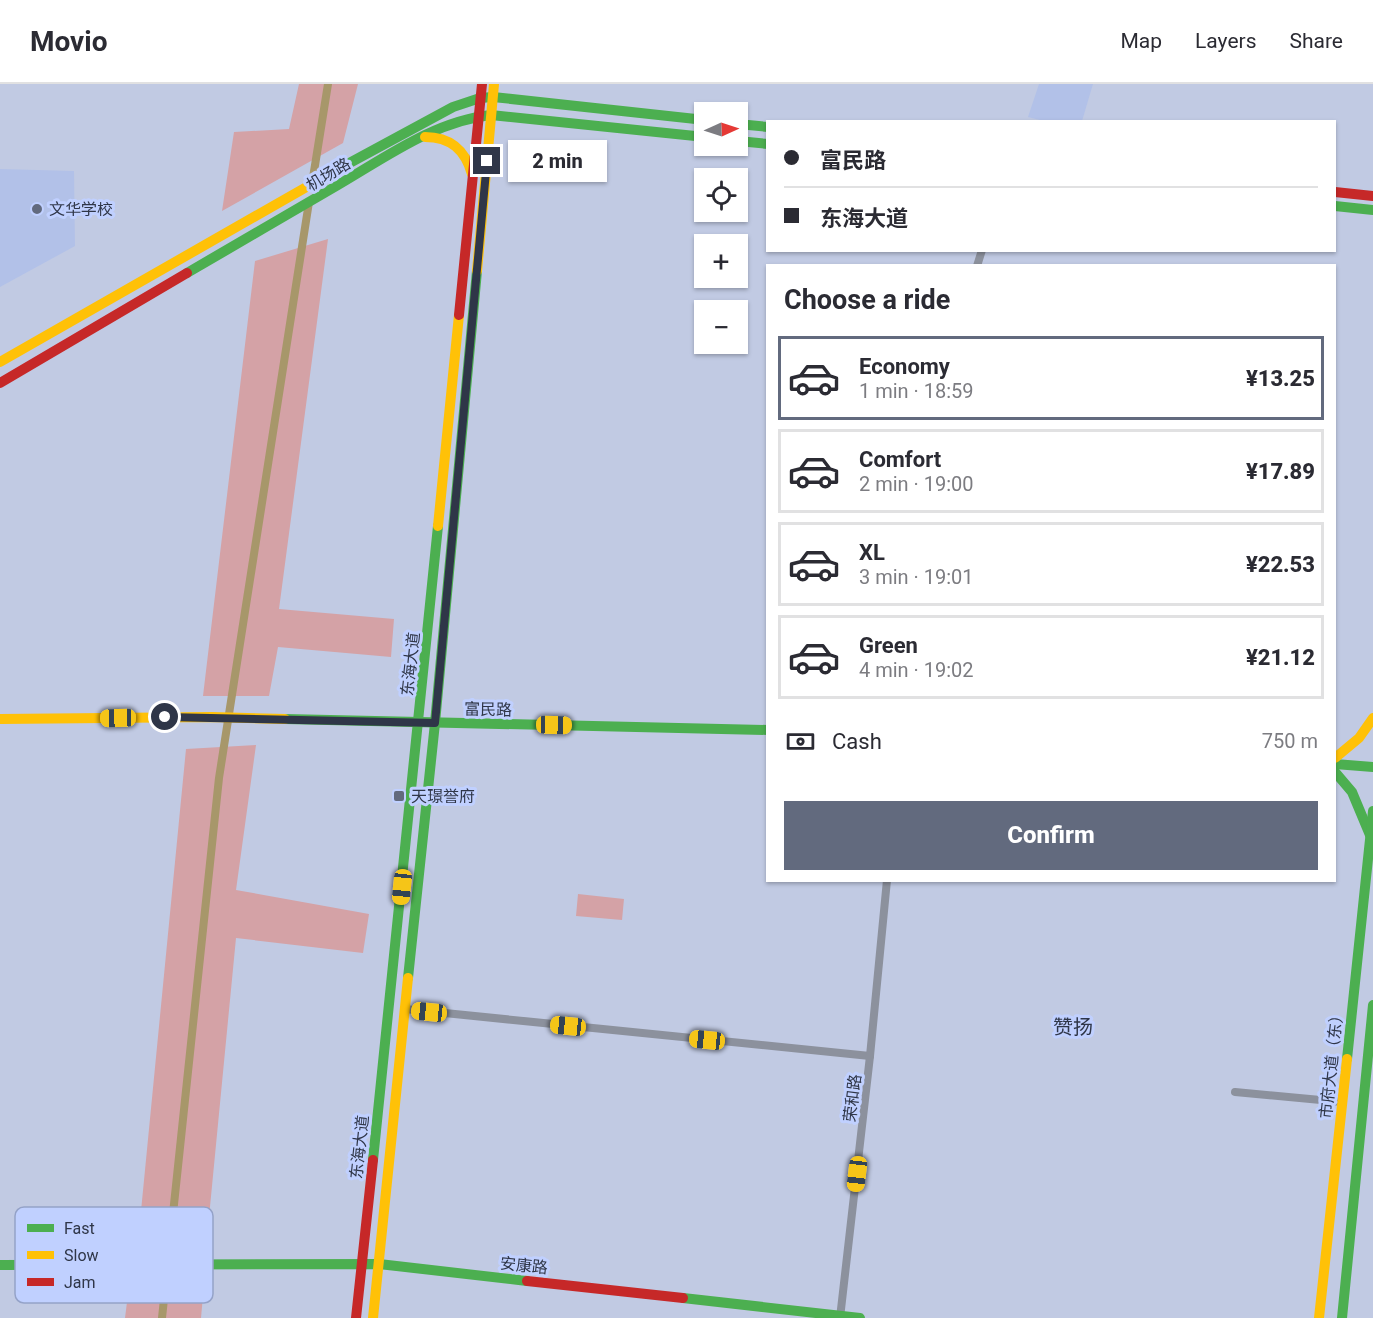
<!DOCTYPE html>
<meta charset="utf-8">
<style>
:root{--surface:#fff;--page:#f7f7f7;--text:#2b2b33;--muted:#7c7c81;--line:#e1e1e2;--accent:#626a7e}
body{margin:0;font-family:Roboto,"Noto Sans SC",sans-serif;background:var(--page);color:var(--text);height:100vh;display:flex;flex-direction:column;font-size:22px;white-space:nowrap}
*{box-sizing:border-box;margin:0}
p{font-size:20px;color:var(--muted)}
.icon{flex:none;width:33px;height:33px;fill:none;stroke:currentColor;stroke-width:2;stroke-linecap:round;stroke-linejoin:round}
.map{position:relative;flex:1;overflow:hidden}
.details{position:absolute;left:766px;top:180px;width:570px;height:618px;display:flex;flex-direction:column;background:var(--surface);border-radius:0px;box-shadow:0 2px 4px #0004}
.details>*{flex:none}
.banner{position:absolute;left:766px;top:36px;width:570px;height:132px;border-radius:0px;box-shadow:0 2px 4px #0004;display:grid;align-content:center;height:132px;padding:0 18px;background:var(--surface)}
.needle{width:39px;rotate:87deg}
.buttons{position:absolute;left:694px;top:18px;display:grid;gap:12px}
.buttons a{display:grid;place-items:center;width:54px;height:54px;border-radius:0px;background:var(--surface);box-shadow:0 2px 4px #0004;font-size:30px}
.end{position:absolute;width:27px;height:27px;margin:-14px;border:8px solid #2f3648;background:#fff;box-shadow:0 0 0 3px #fff}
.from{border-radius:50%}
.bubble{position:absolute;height:42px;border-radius:0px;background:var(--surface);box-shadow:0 2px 4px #0004;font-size:20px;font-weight:800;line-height:42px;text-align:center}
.car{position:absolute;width:18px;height:36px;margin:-18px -9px;border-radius:8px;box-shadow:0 0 4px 2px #0007;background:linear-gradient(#f5c518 24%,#345 0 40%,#f5c518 0 76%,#345 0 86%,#f5c518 0)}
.banner b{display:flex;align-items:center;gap:21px;height:57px;font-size:22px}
.banner b+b{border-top:2px solid var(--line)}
.banner i{width:15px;height:15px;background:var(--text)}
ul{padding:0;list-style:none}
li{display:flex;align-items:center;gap:18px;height:84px;margin:0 12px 9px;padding:0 6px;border:3px solid var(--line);border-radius:0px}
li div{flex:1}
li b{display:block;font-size:22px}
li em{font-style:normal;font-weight:800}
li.active{border-color:var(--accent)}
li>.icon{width:54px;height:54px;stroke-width:1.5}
h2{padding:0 18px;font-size:27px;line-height:72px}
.pay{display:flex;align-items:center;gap:15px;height:66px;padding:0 18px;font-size:22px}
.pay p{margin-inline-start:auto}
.button{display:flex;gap:12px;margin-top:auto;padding:12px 18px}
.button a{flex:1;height:69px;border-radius:0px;background:var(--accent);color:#fff;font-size:24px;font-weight:800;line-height:69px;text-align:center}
header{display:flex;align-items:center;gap:36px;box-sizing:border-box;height:84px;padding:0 30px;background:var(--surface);border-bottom:2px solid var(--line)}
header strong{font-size:28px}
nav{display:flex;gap:33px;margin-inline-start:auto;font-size:21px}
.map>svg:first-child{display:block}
.built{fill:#b2c1e8}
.green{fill:#d4a2a6}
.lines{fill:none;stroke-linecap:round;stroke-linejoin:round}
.canal{stroke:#a7976a;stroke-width:8}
.street{stroke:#8c919d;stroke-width:8}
.fast{stroke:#4caf50;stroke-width:10}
.slow{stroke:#ffc107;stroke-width:10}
.jam{stroke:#c62828;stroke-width:10}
.route{stroke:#2f3648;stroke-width:8}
.poi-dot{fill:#626a7e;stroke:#c0d0ff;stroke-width:2}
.labels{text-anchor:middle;stroke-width:6;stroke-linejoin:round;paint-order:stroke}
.street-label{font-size:16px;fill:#2f3648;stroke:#c0d0ff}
.poi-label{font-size:16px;fill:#2f3648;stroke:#c0d0ff;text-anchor:start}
.quarter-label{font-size:20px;fill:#2f3648;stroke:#c0d0ff}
.key{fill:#c0d0ff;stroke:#94a2c8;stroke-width:1.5}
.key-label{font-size:16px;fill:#2f3648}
</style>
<header>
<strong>Movio</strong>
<nav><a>Map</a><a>Layers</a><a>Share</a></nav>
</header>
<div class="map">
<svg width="1373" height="1234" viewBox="0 0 1373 1234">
<rect width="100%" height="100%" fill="#c1cae3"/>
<g class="built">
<polygon points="1039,0 1093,0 1082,37 1044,37 1028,33"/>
<polygon points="0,85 74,87 75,162 0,203"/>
</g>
<g class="green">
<polygon points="299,0 358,0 343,59 222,127 234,48 289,45"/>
<polygon points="328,155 279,525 394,535 391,573 278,563 269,612 203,612 255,177"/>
<polygon points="256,661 236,806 369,830 363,869 236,854 206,1164 138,1158 186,665"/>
<polygon points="578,810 624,815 622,836 576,832"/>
<polygon points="204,1200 201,1234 125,1234 129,1202"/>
</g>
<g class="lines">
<g class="canal">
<polyline points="312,100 328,0"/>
<polyline points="162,1234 219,694 309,118"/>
</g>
<g class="street">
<polyline points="977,182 982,166"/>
<polyline points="405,925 870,972"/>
<polyline points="1235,1008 1342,1018"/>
<polyline points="840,1234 870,972 887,796"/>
</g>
<g class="fast">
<polyline points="738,40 768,43"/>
<polyline points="738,57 768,60"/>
<polyline points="331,89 453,23 480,14 493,13 705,36"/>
<polyline points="1335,122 1373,126"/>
<path d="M187,189C237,160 288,130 338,101C386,73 435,37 491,31L705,53"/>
<polyline points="285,635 768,646"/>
<polyline points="1335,680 1373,683"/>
<polyline points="1335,688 1352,708 1370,751"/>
<polyline points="408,894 435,639 477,187"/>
<polyline points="1347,975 1373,727"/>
<polyline points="373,1076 438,442"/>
<polyline points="0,1181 379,1180 527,1197"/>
<polyline points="683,1214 860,1234"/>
<polyline points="1342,1234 1373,921"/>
</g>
<g class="slow">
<path d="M425,53C451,53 465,66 472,90"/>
<polyline points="477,187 494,0"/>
<polyline points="0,278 331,89"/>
<polyline points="438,442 459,231"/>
<polyline points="0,635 212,633 285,635"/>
<polyline points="1335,674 1359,654 1373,634"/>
<polyline points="373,1234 408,894"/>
<polyline points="1319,1234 1347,975"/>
</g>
<g class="jam">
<polyline points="1335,108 1373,112"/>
<polyline points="459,231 482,0"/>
<polyline points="0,299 187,189"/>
<polyline points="527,1197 683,1214"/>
<polyline points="356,1234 373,1076"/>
</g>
</g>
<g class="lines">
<polyline class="route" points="165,633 435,639 487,77"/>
</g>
<g class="poi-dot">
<circle cx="37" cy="125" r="6"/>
<rect x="393" y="706" width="12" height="12" rx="3"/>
</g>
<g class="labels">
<g class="street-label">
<text transform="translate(328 90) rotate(-31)" y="6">机场路</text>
<text transform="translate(410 580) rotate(-84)" y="6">东海大道</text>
<text transform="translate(488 625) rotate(1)" y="6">富民路</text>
<text transform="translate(1331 979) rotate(-84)" y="6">市府大道（东）</text>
<text transform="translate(852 1014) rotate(-83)" y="6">荣和路</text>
<text transform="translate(359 1063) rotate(-84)" y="6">东海大道</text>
<text transform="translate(524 1181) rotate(6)" y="6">安康路</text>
</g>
<g class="poi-label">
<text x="49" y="131">文华学校</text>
<text x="411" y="718">天璟誉府</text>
</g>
<g class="quarter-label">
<text x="1073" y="950">赞扬</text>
</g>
</g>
<rect x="15" y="1123" width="198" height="96" rx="9" class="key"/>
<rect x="27" y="1140" width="27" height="8" fill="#4caf50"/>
<rect x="27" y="1167" width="27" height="8" fill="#ffc107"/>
<rect x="27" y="1194" width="27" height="8" fill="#c62828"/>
<g class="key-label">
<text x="64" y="1150">Fast</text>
<text x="64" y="1177">Slow</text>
<text x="64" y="1204">Jam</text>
</g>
</svg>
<div class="buttons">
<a><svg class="needle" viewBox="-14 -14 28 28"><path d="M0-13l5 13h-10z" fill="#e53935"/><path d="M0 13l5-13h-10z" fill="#7c7c81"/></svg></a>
<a><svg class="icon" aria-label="locate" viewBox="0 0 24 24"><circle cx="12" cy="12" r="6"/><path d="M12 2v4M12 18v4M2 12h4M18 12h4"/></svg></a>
<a>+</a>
<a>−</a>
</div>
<i class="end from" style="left:165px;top:633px"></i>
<i class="end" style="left:487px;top:77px"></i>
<div class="bubble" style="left:508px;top:56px;width:99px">2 min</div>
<i class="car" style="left:118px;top:634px;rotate:269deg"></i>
<i class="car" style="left:554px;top:641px;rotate:91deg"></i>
<i class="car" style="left:402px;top:803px;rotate:186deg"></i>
<i class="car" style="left:429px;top:928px;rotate:276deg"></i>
<i class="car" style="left:568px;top:942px;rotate:276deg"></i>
<i class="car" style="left:707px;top:956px;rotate:276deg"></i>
<i class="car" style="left:857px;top:1090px;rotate:187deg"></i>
<div class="banner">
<b><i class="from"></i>富民路</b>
<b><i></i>东海大道</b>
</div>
<section class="details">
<h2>Choose a ride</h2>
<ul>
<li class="active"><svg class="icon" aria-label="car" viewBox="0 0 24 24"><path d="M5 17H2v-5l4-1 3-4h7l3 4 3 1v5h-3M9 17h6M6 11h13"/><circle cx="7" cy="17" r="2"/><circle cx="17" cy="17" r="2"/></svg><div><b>Economy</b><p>1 min · 18:59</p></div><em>¥13.25</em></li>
<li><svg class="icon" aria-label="car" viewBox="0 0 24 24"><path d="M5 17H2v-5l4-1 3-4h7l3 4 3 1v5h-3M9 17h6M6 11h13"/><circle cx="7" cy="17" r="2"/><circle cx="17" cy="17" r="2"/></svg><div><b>Comfort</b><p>2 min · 19:00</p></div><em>¥17.89</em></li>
<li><svg class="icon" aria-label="car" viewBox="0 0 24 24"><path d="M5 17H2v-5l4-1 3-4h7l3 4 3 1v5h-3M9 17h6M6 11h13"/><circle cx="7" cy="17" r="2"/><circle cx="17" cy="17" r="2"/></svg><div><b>XL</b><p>3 min · 19:01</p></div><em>¥22.53</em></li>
<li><svg class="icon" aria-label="car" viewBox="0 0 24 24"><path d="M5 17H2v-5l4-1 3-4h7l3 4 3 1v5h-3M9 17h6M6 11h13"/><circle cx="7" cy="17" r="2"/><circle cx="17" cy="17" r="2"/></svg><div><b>Green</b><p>4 min · 19:02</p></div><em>¥21.12</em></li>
</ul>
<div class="pay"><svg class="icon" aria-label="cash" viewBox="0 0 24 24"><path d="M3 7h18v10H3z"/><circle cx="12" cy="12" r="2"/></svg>Cash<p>750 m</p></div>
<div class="button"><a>Confirm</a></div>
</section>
</div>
